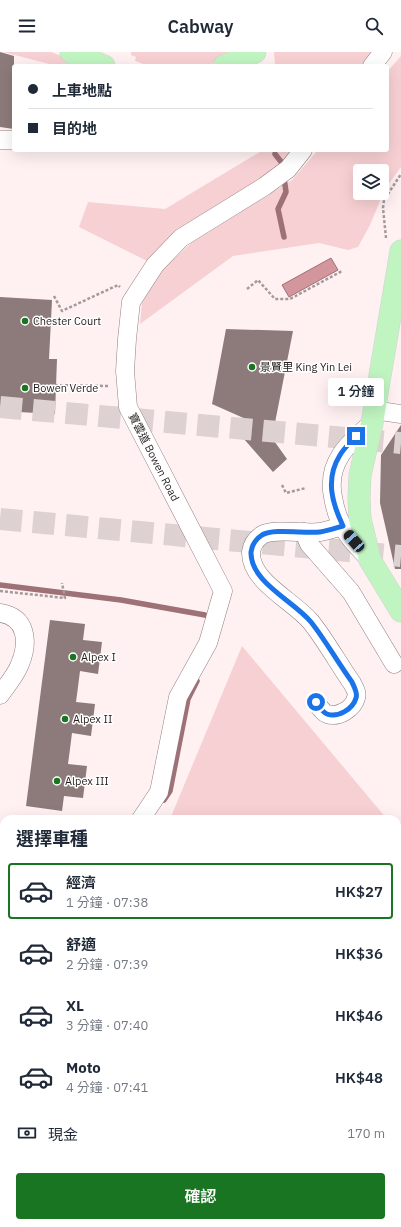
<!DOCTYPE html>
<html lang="zh-TW">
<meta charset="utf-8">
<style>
:root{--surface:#fff;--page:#f6f6f7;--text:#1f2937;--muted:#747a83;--line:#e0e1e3;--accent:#1a7523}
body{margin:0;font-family:"IBM Plex Sans","Noto Sans TC",sans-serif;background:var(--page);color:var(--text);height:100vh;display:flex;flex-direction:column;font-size:15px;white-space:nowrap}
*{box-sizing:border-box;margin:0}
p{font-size:13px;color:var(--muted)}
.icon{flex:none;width:22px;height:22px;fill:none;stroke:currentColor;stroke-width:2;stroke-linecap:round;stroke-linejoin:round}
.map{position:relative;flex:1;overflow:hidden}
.drawer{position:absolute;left:0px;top:763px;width:401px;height:412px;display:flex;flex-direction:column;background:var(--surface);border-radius:12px 12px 0 0;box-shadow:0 4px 16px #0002}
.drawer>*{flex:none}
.guide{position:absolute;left:12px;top:12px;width:377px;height:88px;border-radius:4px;box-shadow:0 4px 16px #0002;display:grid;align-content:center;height:88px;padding:0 16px;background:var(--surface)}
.fabs{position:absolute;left:353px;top:112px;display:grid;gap:8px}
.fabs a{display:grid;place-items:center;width:36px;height:36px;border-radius:4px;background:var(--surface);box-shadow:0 4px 16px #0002;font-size:20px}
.end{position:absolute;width:18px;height:18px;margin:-9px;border:5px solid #1a73e8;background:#fff;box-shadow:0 0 0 2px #fff}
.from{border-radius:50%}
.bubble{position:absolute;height:28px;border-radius:4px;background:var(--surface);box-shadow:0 4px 16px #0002;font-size:13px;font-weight:600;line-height:28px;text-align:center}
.car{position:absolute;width:12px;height:24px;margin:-12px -6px;border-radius:5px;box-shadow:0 0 3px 1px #0007;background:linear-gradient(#222 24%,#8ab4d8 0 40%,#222 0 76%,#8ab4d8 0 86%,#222 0)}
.guide b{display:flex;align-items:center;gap:14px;height:38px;font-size:15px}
.guide b+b{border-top:1px solid var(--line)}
.guide i{width:10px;height:10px;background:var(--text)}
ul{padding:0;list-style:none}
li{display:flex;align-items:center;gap:12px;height:56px;margin:0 8px 6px;padding:0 8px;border:2px solid transparent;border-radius:4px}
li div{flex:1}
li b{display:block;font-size:15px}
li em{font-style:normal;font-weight:600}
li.on{border-color:var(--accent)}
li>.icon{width:36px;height:36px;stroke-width:1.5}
h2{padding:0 16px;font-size:18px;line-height:48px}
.pay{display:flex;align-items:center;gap:10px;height:44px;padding:0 16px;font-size:15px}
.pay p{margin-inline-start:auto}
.cta{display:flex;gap:8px;margin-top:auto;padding:8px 16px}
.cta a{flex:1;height:46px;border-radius:4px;background:var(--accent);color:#fff;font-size:16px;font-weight:600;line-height:46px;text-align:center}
header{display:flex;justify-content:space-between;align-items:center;height:52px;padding:0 16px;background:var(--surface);font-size:18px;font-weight:600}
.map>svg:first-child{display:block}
.green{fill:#f7d0d3;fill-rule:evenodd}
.water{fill:#d2969c;stroke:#9e7176}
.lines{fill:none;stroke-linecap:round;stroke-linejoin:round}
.stream{stroke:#9e7176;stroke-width:5.5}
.building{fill:#8d7a7b}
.highway-tunnel{stroke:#ded1d2;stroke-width:22;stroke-dasharray:22 11;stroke-linecap:butt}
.minor-casing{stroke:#927f80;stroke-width:19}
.major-casing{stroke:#d3d2d2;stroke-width:23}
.path{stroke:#a5999a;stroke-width:2.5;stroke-dasharray:3 2;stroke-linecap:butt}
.minor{stroke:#fff;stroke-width:18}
.major{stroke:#c0f4c1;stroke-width:22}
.route{stroke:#1a73e8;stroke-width:5}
.poi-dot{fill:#1a7523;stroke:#fff;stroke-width:1.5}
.labels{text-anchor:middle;stroke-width:3;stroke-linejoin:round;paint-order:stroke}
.poi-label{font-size:11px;fill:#231c1c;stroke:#fff;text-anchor:start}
.street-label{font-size:11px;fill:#231c1c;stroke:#fff}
</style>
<header><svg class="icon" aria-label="menu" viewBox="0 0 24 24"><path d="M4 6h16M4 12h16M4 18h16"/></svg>Cabway<svg class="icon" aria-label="search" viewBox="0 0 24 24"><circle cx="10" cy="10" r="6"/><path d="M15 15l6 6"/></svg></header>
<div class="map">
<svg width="401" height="1175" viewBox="0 0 401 1175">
<rect width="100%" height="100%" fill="#fff1f2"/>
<g class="green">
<polygon points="3,0 51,0 88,14 57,14"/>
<polygon points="131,0 241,0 224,9 202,14 149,14 135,9 136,5 131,3"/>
<polygon points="274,0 377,0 366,14 275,14"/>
<path d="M401,4V115L385,137L370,173L358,195L348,198L319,191L233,204L140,272L142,251L160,220L191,191L292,128L318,98H387V20ZM360,119H382V141H360Z"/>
<polygon points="263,98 295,98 276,121 147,209 79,175 88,150 165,157"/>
<polygon points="242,594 387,767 170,767"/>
<polygon points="4,883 4,1066 0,1067 0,884"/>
<polygon points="401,1084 401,1167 397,1169 397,1087"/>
<polygon points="4,1109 4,1171 392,1171 384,1175 0,1175 0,1111"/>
</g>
<polygon class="water" points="331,206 338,218 289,245 282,233"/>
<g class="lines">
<g class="stream">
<polyline points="275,102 282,111 286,140 278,157 284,185"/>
<polyline points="0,533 121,548 205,563 213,568"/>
<polyline points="164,748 170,739 188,647 197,629"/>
</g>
</g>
<g class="building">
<polygon points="0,0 14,4 14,77 0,75"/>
<polygon points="0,245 52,248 49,307 57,307 55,362 0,359"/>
<polygon points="226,277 293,279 272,386 287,407 273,420 244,387 248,368 212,352"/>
<polygon points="401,373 401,517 395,517 380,451 381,403"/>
<polygon points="50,568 85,572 83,588 102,590 98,622 80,619 78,635 76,650 95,652 91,684 72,681 70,697 68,712 87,714 83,746 64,744 62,759 26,754"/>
</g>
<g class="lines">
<g class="highway-tunnel">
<polyline points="0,355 401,391"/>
<polyline points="0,467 401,504"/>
</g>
<defs>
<g id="minor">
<polyline points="372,14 383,0"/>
<polyline points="0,88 14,88"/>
<polyline points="374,358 401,362"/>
<polyline points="304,480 309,492 351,540 394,612"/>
<path d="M370,508C362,499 352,490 346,480C339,470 335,457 333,445C326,411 348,391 372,371"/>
<path d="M0,561C27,565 29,590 20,612C16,623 7,633 0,643"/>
<path d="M316,650C319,654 322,660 327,662C338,666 353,657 356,646C358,641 354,635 352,631C338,611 326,589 311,570C294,549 250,530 251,500C252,493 256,487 262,483C274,476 305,482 320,480C327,479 336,476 343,474"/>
<polyline points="141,767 159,740 178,645 208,591 223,539 128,355 125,319 127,287 131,250 155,213 181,186 265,134 288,117 303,98"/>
<polyline points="0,821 4,822"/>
<polyline points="397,822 401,816"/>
<polyline points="397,965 401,961"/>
</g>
<g id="major">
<polyline points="71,0 104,14"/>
<polyline points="224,14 255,0"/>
<polyline points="401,199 372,371 360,423 359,446 360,467 370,508 401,559"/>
<polyline points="397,872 401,864"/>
<polyline points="0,1096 4,1094"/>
</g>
</defs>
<use href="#minor" class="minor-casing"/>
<use href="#major" class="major-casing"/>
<g class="path">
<polyline points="386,186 383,156 384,148 401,122"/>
<polyline points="247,237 258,228 275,247 290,247 342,219"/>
<polyline points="54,244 62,259 118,233 120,235"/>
<polyline points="50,333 109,334"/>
<polyline points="282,433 286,441 306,436"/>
<polyline points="0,539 65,546 62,531"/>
</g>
<use href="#minor" class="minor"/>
<use href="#major" class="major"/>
</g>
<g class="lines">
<path class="route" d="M316,650C319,654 322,660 327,662C338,666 353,657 356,646C358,641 354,635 352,630C338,611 326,589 311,570C294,549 250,530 251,500C252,493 256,487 262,483C274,476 305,482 320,480C327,479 336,476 343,474C332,451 325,427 340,403C344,396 351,390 356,384"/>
</g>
<g class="poi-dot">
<circle cx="25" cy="269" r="4"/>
<circle cx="252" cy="315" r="4"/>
<circle cx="25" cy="336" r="4"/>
<circle cx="73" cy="605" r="4"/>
<circle cx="65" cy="667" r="4"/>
<circle cx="57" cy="729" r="4"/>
</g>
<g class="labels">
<g class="poi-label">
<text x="33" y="273">Chester Court</text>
<text x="260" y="319">景賢里 King Yin Lei</text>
<text x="33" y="340">Bowen Verde</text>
<text x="81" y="609">Alpex I</text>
<text x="73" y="671">Alpex II</text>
<text x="65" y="733">Alpex III</text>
</g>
<g class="street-label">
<text transform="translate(154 405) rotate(63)" y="4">寶雲道 Bowen Road</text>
</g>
</g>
</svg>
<div class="fabs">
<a><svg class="icon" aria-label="layers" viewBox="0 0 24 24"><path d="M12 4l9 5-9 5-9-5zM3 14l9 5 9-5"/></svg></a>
</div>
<i class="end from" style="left:316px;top:650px"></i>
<i class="end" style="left:356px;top:384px"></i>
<div class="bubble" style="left:328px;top:326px;width:56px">1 分鐘</div>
<i class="car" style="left:354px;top:489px;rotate:319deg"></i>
<div class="guide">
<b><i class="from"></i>上車地點</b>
<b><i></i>目的地</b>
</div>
<section class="drawer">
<h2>選擇車種</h2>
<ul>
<li class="on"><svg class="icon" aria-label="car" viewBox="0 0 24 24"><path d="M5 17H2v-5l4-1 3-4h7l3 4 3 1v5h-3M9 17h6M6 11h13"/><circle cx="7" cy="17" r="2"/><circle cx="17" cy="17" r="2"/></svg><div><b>經濟</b><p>1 分鐘 · 07:38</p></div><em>HK$27</em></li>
<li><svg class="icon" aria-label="car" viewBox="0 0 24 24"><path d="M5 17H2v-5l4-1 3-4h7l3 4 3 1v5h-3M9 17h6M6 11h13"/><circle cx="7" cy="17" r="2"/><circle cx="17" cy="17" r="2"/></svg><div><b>舒適</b><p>2 分鐘 · 07:39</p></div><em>HK$36</em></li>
<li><svg class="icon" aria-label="car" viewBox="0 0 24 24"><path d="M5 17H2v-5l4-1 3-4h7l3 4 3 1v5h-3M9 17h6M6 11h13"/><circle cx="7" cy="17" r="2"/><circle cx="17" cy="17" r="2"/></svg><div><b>XL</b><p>3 分鐘 · 07:40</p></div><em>HK$46</em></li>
<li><svg class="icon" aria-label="car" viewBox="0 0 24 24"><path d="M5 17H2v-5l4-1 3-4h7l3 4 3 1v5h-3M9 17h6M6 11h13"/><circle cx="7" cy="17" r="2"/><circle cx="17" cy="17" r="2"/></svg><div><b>Moto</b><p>4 分鐘 · 07:41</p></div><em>HK$48</em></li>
</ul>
<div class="pay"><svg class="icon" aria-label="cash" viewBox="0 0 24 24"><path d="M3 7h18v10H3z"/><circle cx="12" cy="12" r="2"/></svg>現金<p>170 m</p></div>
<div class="cta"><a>確認</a></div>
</section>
</div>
